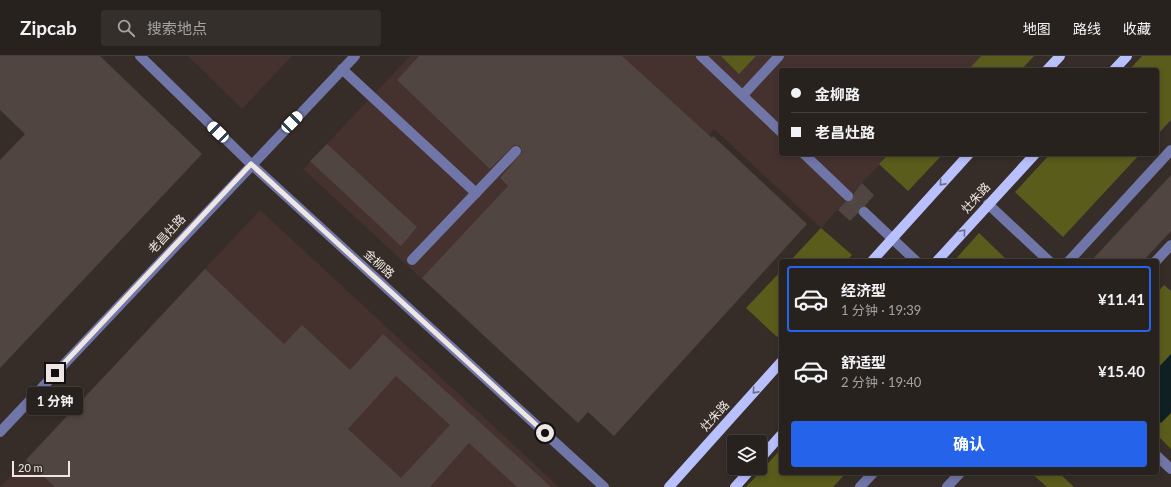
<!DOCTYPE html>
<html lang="zh">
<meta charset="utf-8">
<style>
:root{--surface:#28221e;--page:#342f2b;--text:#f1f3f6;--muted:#a5a4a4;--line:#443f3c;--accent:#2563eb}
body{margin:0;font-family:Lato,"Noto Sans SC",sans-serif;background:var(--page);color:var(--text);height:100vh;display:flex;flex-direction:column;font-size:15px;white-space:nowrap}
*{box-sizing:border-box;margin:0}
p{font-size:13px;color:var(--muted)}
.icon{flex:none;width:22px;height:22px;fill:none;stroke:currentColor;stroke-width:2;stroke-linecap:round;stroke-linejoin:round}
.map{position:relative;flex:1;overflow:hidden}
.drawer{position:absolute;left:779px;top:203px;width:380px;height:216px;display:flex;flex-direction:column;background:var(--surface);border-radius:4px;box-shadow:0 2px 6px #0003,0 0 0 1px var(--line)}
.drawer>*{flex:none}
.top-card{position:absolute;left:779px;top:12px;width:380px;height:88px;border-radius:4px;box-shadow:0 2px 6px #0003,0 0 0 1px var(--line);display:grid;align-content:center;height:88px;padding:0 12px;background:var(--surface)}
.buttons{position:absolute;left:727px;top:379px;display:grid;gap:8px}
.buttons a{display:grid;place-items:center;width:40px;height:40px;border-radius:4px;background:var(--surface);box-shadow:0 2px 6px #0003,0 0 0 1px var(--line);font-size:20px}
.scale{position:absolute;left:12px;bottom:10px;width:58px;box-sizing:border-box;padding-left:4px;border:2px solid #ede6e3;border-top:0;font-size:11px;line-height:14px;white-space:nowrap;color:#ede6e3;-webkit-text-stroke:3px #362d28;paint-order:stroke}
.end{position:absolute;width:18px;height:18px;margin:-9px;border:5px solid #ede6e3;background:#111;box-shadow:0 0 0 2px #111}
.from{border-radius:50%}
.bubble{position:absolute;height:28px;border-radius:4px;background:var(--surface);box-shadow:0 2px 6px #0003,0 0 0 1px var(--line);font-size:13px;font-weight:700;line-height:28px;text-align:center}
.car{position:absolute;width:12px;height:24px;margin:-12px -6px;border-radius:5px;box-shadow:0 0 3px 1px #0007;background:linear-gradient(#fff 24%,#345 0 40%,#fff 0 76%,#345 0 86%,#fff 0)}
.top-card b{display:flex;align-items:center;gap:14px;height:38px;font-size:15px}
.top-card b+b{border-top:1px solid var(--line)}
.top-card i{width:10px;height:10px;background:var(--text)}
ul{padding:7px 0 0;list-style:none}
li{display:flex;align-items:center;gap:12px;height:66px;margin:0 8px 6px;padding:0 4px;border:2px solid transparent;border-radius:4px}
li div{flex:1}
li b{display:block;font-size:15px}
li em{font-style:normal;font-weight:700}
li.active{border-color:var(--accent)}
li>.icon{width:36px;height:36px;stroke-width:1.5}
.cta{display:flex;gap:8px;margin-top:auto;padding:8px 12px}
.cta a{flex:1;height:46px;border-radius:4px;background:var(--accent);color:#fff;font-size:16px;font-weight:700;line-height:46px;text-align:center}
header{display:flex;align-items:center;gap:24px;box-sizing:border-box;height:56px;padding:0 20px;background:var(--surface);border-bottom:1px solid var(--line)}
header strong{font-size:19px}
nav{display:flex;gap:22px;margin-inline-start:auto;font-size:14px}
.search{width:280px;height:36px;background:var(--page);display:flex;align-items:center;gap:10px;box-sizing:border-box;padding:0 14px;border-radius:4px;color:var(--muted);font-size:15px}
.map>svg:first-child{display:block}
.industrial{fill:#45312d}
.green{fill:#5a5c1c}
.water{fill:#0f1f22}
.building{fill:#504541;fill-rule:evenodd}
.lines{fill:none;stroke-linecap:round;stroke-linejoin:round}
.minor-tunnel{stroke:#514944;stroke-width:10;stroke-dasharray:10 5;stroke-linecap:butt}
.minor{stroke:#7176a8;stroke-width:10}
.major{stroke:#b9c0fe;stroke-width:10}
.oneway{stroke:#716f88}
.route{stroke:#ede6e3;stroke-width:5}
.labels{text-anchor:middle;stroke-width:3;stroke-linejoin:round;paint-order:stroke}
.street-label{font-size:12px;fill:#ede6e3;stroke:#362d28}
</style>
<header>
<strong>Zipcab</strong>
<div class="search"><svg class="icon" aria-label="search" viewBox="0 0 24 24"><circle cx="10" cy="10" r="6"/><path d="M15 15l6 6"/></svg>搜索地点</div>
<nav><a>地图</a><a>路线</a><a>收藏</a></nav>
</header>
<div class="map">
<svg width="1171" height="431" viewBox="0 0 1171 431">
<rect width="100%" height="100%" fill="#362d28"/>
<g class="industrial">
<polygon points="188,0 292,0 242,53"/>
<polygon points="410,0 981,0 968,14 781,14 781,98 889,98 821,172 714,73 640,154 713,221 578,367 303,113"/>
<polygon points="260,154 559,431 0,431"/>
</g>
<g class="green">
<polygon points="721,0 756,0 739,18"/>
<polygon points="981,0 1034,0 1021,14 968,14"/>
<polygon points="1142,0 1171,0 1171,64 1157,79 1157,14 1129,14"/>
<polygon points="889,98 943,98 908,135 879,108"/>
<polygon points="1050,98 1140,98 1063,181 1015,136"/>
<polygon points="821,172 852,199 847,205 790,205"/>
<polygon points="979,177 1008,205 954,205"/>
<polygon points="781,215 781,277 777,281 746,252"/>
<polygon points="1164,229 1171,235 1171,393 1157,379 1157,237"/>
<polygon points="781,393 781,417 846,417 833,431 746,431"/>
<polygon points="1031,417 1059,417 1074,431 1047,431"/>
</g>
<polygon class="water" points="1171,298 1171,357 1161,367 1157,363 1157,313"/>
<g class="building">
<polygon points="0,0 100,0 202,98 0,312 0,104 25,78 0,54"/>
<polygon points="419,0 622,0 712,82 713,80 807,168 614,380 588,356 578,367 422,222 508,130 500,122 522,96 520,90 514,89 490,113 397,24"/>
<polygon points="327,88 417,171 401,190 310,105"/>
<polygon points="1171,119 1171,175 1143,205 1091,205"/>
<polygon points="862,127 874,139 865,150 860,151 858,157 850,165 838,154 845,146 853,144 854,137"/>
<path d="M205,213L284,288L302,269L350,314L383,278L551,431H517L469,387L430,431H55L26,404ZM396,320L450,369L401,422L348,373Z"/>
</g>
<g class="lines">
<polyline class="minor-tunnel" points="848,140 864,156"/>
<g class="minor">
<polyline points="140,0 251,108 604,431"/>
<polyline points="701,0 781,76"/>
<polyline points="342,13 476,137"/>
<polyline points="743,39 779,0"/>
<polyline points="804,98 848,140"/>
<polyline points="988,148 1049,205"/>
<polyline points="864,156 916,205"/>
<polyline points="412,204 516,95"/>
<polyline points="1069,205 1171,94"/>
<polyline points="1156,205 1171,189"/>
<polyline points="0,376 355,0"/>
<polyline points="1157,400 1171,413"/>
<polyline points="860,431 873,417"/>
<polyline points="947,431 960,417"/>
</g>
<g class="major">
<polyline points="1047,14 1060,0"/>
<polyline points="1114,14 1127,0"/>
<polyline points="872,205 969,98"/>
<polyline points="937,205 1035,98"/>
<polyline points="760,403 781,379"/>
<polyline points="669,431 781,306"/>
<polyline points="735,431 752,412"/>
</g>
</g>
<defs><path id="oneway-chevron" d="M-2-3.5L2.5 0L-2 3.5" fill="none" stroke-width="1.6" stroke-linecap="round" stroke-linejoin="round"/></defs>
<g class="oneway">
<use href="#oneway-chevron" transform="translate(942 127) rotate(132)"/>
<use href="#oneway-chevron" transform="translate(963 176) rotate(-48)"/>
<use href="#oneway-chevron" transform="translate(755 335) rotate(132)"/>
</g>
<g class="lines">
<polyline class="route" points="55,317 251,108 545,377"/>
</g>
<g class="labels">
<g class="street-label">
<text transform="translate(976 142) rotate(-48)" y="4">灶朱路</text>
<text transform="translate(167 178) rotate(-47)" y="4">老昌灶路</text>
<text transform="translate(379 208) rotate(42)" y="4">金柳路</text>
<text transform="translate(715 360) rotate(-48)" y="4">灶朱路</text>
</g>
</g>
</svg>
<div class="buttons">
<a><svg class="icon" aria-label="layers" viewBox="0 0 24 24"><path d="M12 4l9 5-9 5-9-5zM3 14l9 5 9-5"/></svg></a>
</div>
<div class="scale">20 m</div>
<i class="end from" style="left:545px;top:377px"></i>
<i class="end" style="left:55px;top:317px"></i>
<div class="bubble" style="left:27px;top:331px;width:56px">1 分钟</div>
<i class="car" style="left:292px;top:66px;rotate:44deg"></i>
<i class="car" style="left:218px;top:76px;rotate:314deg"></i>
<div class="top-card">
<b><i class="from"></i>金柳路</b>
<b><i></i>老昌灶路</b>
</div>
<section class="drawer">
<ul>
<li class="active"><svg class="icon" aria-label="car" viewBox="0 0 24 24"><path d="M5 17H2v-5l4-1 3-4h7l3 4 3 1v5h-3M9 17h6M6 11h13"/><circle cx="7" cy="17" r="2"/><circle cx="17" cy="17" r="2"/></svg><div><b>经济型</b><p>1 分钟 · 19:39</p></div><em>¥11.41</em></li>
<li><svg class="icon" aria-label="car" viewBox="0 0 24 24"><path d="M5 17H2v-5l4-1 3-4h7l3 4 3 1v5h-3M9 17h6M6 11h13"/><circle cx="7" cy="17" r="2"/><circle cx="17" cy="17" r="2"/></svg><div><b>舒适型</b><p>2 分钟 · 19:40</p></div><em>¥15.40</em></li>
</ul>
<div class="cta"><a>确认</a></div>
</section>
</div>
